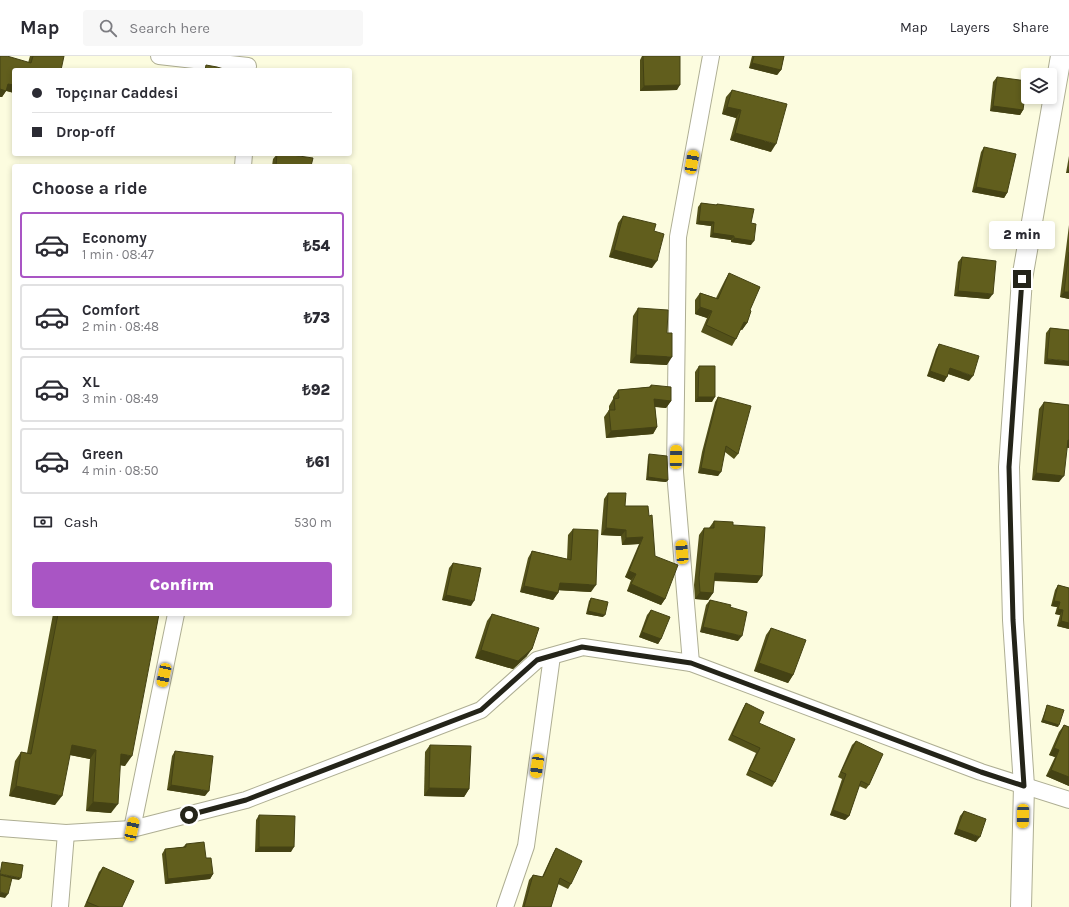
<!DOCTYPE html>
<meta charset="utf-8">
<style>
:root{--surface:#fff;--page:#f7f7f7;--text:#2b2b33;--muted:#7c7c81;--line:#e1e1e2;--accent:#a955c4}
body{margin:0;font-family:Karla,sans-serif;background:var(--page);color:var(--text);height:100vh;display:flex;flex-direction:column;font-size:15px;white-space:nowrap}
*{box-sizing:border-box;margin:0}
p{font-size:13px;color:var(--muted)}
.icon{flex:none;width:22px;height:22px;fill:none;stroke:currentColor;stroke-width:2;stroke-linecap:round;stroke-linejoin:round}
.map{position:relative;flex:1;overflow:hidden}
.panel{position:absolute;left:12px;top:108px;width:340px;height:452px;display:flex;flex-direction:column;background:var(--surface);border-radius:4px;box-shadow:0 2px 6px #0003}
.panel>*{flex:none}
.banner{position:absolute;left:12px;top:12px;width:340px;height:88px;border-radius:4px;box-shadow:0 2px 6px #0003;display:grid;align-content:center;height:88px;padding:0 20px;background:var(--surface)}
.fabs{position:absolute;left:1021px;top:12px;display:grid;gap:8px}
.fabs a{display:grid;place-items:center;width:36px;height:36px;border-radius:4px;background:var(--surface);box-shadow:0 2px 6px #0003;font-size:20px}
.end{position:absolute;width:18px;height:18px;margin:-9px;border:5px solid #242419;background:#fff;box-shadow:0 0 0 2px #fff}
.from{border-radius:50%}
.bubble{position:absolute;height:28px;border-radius:4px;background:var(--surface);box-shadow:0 2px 6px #0003;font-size:13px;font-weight:800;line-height:28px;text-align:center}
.car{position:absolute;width:12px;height:24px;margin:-12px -6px;border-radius:5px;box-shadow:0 0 3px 1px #0007;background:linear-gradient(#f5c518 24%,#345 0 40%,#f5c518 0 76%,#345 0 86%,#f5c518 0)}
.banner b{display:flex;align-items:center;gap:14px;height:38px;font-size:15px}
.banner b+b{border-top:1px solid var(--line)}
.banner i{width:10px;height:10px;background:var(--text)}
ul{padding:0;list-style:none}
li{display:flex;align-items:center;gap:12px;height:66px;margin:0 8px 6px;padding:0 12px;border:2px solid var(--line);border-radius:4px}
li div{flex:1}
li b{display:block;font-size:15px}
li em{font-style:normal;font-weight:800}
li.on{border-color:var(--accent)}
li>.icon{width:36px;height:36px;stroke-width:1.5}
h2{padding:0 20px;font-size:18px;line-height:48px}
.pay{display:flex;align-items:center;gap:10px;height:44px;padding:0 20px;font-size:15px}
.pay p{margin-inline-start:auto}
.primary-button{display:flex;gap:8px;margin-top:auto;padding:8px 20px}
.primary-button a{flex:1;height:46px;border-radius:4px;background:var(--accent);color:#fff;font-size:16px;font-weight:800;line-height:46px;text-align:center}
header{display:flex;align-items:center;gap:24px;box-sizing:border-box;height:56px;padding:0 20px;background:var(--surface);border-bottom:1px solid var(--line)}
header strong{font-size:19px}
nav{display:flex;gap:22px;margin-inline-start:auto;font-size:14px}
.search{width:280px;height:36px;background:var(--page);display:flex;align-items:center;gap:10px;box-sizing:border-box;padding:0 14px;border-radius:4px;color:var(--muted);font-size:15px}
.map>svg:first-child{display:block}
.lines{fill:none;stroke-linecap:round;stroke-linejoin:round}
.minor-casing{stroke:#aeae93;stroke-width:18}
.tertiary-casing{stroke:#aeae93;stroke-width:22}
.minor{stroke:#fff;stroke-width:16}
.tertiary{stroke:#fff;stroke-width:20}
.wall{fill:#535119}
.shaded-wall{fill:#444214}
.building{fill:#615e1d;stroke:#444214}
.route{stroke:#242419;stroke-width:5}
</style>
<header>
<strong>Map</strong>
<div class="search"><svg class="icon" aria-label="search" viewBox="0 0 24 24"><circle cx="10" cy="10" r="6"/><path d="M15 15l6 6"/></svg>Search here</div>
<nav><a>Map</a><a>Layers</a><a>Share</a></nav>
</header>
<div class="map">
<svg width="1069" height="851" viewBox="0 0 1069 851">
<rect width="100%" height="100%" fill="#fcfcdf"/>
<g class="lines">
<defs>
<g id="minor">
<polyline points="159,0 248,10"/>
<polyline points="243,110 244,98"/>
<polyline points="691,607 675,416 678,181 711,0"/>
<polyline points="0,772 66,777 132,773 246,744 481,654 537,604 583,591 691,607 981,716 1069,744"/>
<polyline points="132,773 176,558"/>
<polyline points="60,851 66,777"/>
<polyline points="505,851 526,790 552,600"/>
</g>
<polyline id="tertiary" points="1021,851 1024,730 1013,564 1009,411 1022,223 1061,0"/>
</defs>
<use href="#minor" class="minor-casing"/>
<use href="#tertiary" class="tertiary-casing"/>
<use href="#minor" class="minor"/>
<use href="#tertiary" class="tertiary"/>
</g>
<g class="wall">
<polygon points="0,0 28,7 30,0 64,0 14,14 14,37 6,35 2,41 0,41"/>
<polygon points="642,0 680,0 677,34 640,35 640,4"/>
<polygon points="752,0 784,0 781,14 777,19 749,12"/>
<polygon points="997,21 1023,54 1020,59 990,55 993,26"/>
<polygon points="732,34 771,96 730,84 736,62 722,58 726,41"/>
<polygon points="984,91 1007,137 1004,142 972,136 981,96"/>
<polygon points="277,98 285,98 311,110 272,110 273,103"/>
<polygon points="1069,100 1069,117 1066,117"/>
<polygon points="701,147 716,149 717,148 751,167 751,189 731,186 731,184 710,181 711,170 696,168 698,151"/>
<polygon points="623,160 654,175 652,212 609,201 618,167"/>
<polygon points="1069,169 1069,243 1060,241"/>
<polygon points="962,201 989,243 954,240 958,206"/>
<polygon points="729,217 750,254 747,267 742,274 741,273 736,283 732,290 701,276 707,262 695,258 695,244 700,237 716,242 725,224"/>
<polygon points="638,252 667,277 667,309 630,307 633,260"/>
<polygon points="1050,272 1069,274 1044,308 1046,277"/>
<polygon points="939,288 969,325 948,318 944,326 927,320 936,293"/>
<polygon points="699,310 712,346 695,346 695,316"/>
<polygon points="651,329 671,345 666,352 655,351 657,371 653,378 606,382 604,361 609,354 609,350 613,343 613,341 618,334 649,331"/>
<polygon points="718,341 738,398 734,403 725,396 718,420 698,417 702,396 715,346"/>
<polygon points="1044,346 1069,349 1069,392 1067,391 1059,426 1032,424 1039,353"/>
<polygon points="649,398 668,424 666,426 646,424 648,401"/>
<polygon points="608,437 625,450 649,460 655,500 665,543 661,549 627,535 631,524 625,521 639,488 622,489 621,480 601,479 604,443"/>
<polygon points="714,465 733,469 762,520 757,527 714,525 713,537 708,544 695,543 694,529 699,479 704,472 709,472"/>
<polygon points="573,473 591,536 558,534 558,537 553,544 520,536 528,502 532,495 567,503 568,479"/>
<polygon points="453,507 471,550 442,544 449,512"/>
<polygon points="1058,529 1069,532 1069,573 1057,570 1060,559 1055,558 1057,551 1051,550 1055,534"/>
<polygon points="591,542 603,561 586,558 589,545"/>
<polygon points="710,544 730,551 738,585 700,576 706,549"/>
<polygon points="651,554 661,583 658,588 639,581 647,559"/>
<polygon points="53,558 159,558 125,710 120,709 111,757 86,755 90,703 70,699 55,749 9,740 15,705 21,696 27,697"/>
<polygon points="492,558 527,600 513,613 475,602 487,565"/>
<polygon points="771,572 793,619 788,627 754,615 766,579"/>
<polygon points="746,647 759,667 775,726 772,731 746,719 756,697 728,684 743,652"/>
<polygon points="1047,649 1058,671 1041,666 1046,652"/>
<polygon points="1064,669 1069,671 1069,730 1046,720 1055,701 1049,699 1059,676"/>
<polygon points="856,685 869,729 866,733 859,730 849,760 845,764 830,759 842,723 838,721 852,689"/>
<polygon points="430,689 469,733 464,741 424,740 425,696"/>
<polygon points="175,695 205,740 167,734 172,700"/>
<polygon points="964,755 976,786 954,778 960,760"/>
<polygon points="259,759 291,796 255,796 256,764"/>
<polygon points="186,788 206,802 213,818 210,823 165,828 162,798 165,793 183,791"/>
<polygon points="556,792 571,828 568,833 558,828 551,851 522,851 529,824 533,819 542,821 553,797"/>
<polygon points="103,811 122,851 84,851 99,816"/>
</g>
<g class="shaded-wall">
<polygon points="752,7 781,14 777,19 749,12"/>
<polygon points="8,28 14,29 14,37 4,34"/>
<polygon points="680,29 677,34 640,35 644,30"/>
<polygon points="0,33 6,35 2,41 0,41"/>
<polygon points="993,50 1023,54 1020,59 990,55"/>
<polygon points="727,51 741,54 736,62 722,58"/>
<polygon points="735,77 776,88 771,96 730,84"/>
<polygon points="1069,113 1069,117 1066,117"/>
<polygon points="976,131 1007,137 1004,142 972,136"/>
<polygon points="699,165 714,166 711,170 696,168"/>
<polygon points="713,177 734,180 731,184 710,181"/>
<polygon points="734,182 754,185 751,189 731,186"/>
<polygon points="614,194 657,205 652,212 609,201"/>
<polygon points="958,235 993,238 989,243 954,240"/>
<polygon points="1064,236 1069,236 1069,243 1060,241"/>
<polygon points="700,251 712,255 707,262 695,258"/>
<polygon points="744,266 747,267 742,274 739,273"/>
<polygon points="636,299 672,301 667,309 630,307"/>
<polygon points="1047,303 1069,305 1069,310 1044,308"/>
<polygon points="950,312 973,320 969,325 946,317"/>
<polygon points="930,315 947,321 944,326 927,320"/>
<polygon points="698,341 715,341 712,346 695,346"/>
<polygon points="654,343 671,345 666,352 650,350"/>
<polygon points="657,371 653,378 606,382 611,375"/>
<polygon points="1068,384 1069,384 1069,392 1063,391"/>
<polygon points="701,412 721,416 718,420 698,417"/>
<polygon points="1036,417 1064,420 1059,426 1032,424"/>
<polygon points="648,421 668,424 666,426 646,424"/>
<polygon points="606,472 626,474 621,480 601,479"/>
<polygon points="643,481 639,488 622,489 626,482"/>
<polygon points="629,515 636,518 631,524 625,521"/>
<polygon points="715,517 762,520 757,527 710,524"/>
<polygon points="560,527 596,529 591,536 555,534"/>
<polygon points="631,528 665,543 661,549 627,535"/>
<polygon points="524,530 558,537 553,544 520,536"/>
<polygon points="700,536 713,537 708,544 695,543"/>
<polygon points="446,539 474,545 471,550 442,544"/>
<polygon points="1054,545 1060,546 1057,551 1051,550"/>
<polygon points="1058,553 1063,554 1060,559 1055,558"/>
<polygon points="588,555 605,559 603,561 586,558"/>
<polygon points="1061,565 1069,567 1069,573 1057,570"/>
<polygon points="703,571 742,580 738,585 700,576"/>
<polygon points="642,576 661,583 658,588 639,581"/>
<polygon points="532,593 527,600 513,613 475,602 481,594"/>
<polygon points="759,607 793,619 788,627 754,615"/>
<polygon points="1043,664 1059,669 1058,671 1041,666"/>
<polygon points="72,689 96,694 90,703 65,698"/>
<polygon points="1054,692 1059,694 1055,701 1049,699"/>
<polygon points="121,698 132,700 125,710 114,708"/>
<polygon points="1051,714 1069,721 1069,730 1046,720"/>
<polygon points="171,729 209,735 205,740 167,734"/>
<polygon points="16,730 62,740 55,749 9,740"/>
<polygon points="429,732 469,733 464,741 424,740"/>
<polygon points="93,746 118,748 111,757 86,755"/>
<polygon points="833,754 849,760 845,764 830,759"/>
<polygon points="957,773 980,781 976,786 954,778"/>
<polygon points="259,791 294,791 291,796 255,796"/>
<polygon points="0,818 21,822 19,824 0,821"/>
<polygon points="213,818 210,823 165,828 168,823"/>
<polygon points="0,836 8,838 5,842 0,841"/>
</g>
<g class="building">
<polygon points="0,0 7,0 31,7 33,0 64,0 61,14 14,14 14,29 8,28 6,35 0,33"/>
<polygon points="643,0 680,0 680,29 644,30"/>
<polygon points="754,0 784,0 781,14 752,7"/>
<polygon points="206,9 217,11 227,14 205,14"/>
<polygon points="997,21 1027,25 1023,54 993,50"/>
<polygon points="732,34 787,48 776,88 735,77 741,54 727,51"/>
<polygon points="984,91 1016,98 1007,137 976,131"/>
<polygon points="277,98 285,98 313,102 311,110 276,110"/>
<polygon points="701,147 717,149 717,148 754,153 751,167 756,168 754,185 734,182 734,180 713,177 714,166 699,165"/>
<polygon points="623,160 656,168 654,175 664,178 657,205 614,194"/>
<polygon points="1069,196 1069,236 1064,236"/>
<polygon points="962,201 996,205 993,238 958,235"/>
<polygon points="729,217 760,231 750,254 751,255 747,267 744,266 736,283 706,269 712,255 700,251 700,237 718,243"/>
<polygon points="638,252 668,254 667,277 672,277 672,301 636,299"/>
<polygon points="1050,272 1069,274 1069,305 1047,303"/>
<polygon points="939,288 979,300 973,320 950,312 947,321 930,315"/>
<polygon points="699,310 715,310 715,341 698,341"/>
<polygon points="651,329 671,331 671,345 654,343 657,371 611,375 609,354 615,354 614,343 619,342 618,334 651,331"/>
<polygon points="718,341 751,350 738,398 726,390 721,416 701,412 705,391"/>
<polygon points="1044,346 1069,349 1069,384 1068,384 1064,420 1036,417"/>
<polygon points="649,398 667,400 668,424 648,421"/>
<polygon points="608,437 626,437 625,450 648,450 649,460 652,459 655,500 678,509 665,543 631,528 636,518 629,515 643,481 626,482 626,474 606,472"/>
<polygon points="714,465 733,466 733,469 765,471 762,520 715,517 713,537 700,536 699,522 704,472 714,472"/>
<polygon points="573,473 598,474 596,529 560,527 558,537 524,530 532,495 571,504"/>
<polygon points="453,507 481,512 474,545 446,539"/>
<polygon points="1058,529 1069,532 1069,567 1061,565 1063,554 1058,553 1060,546 1054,545"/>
<polygon points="591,542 608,546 605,559 588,555"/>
<polygon points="710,544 731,549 730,551 747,556 742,580 703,571"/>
<polygon points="651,554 670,561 661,583 642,576"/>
<polygon points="58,558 159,558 132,700 121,698 118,748 93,746 96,694 72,689 62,740 16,730 21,696 31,698"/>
<polygon points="492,558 539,572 532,593 518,605 481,594"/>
<polygon points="771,572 806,584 793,619 759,607"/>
<polygon points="746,647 764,656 759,667 795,683 775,726 749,714 760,692 732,679"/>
<polygon points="1047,649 1064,654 1059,669 1043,664"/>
<polygon points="1064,669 1069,671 1069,721 1051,714 1059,694 1054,692"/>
<polygon points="856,685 883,698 869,729 861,725 849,760 833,754 846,718 841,716"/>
<polygon points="430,689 471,690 469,733 429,732"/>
<polygon points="175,695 213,700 209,735 171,729"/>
<polygon points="964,755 986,763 980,781 957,773"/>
<polygon points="259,759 295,760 294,791 259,791"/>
<polygon points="204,786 206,802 211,802 213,818 168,823 165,793 186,791 186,788"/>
<polygon points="556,792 582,805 571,828 560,822 551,851 524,851 533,819 543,821"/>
<polygon points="2,806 23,809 21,822 0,818"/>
<polygon points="103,811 134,825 122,851 99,851 87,846"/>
<polygon points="0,819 12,822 8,838 0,836"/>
</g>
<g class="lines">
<polyline class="route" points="189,759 246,744 481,654 537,604 582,591 691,607 981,716 1024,730 1013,564 1009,411 1022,223"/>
</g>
</svg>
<div class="fabs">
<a><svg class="icon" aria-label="layers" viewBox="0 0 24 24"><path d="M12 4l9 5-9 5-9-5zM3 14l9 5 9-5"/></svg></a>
</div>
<i class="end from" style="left:189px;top:759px"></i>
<i class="end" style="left:1022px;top:223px"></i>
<div class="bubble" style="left:989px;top:165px;width:66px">2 min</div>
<i class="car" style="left:692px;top:106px;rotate:10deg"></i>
<i class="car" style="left:676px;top:401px;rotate:1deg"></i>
<i class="car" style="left:682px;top:496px;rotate:355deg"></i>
<i class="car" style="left:164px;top:619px;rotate:192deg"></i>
<i class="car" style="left:537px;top:710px;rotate:188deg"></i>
<i class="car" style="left:1023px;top:760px;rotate:181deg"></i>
<i class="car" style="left:132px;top:773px;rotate:12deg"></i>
<div class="banner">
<b><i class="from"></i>Topçınar Caddesi</b>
<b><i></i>Drop-off</b>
</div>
<section class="panel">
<h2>Choose a ride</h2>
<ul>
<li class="on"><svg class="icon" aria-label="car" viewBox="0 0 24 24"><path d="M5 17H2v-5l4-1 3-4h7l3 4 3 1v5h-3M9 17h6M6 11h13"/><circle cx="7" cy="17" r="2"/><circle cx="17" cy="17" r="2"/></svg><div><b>Economy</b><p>1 min · 08:47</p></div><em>₺54</em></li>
<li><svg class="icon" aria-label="car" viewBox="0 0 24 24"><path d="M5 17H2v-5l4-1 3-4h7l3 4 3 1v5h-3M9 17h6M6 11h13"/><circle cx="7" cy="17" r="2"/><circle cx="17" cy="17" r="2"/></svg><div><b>Comfort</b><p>2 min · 08:48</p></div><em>₺73</em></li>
<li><svg class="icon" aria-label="car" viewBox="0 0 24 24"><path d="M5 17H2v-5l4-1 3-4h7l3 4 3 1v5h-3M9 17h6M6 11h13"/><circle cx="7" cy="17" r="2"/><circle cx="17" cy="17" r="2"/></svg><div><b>XL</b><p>3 min · 08:49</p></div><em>₺92</em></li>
<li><svg class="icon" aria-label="car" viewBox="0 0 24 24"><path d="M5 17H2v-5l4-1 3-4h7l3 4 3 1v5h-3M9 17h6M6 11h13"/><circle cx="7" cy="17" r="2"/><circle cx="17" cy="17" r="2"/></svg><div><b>Green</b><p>4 min · 08:50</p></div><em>₺61</em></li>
</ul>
<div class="pay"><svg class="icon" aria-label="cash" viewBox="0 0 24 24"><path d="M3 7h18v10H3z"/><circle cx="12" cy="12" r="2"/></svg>Cash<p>530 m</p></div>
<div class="primary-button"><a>Confirm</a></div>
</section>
</div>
